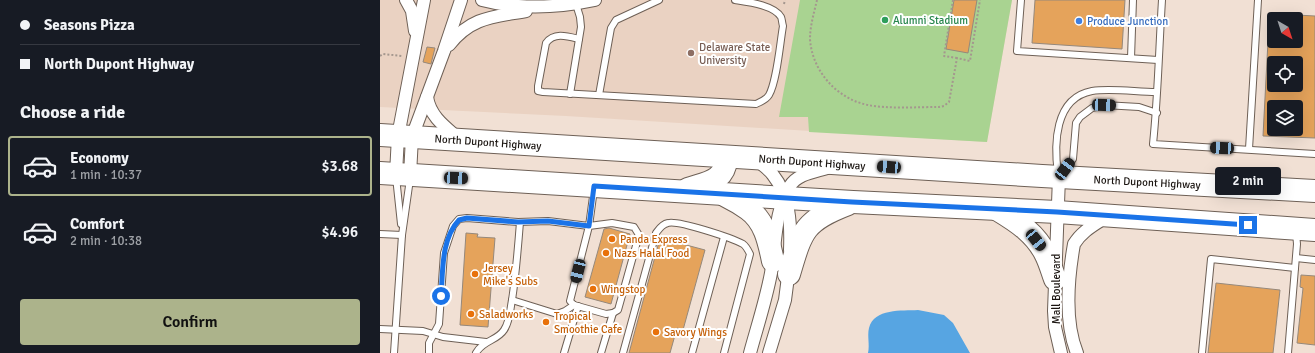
<!DOCTYPE html>
<meta charset="utf-8">
<style>
:root{--surface:#171b24;--page:#20242c;--text:#f1f3f6;--muted:#9ea1a6;--line:#363941;--accent:#acb38b}
body{margin:0;font-family:Signika,sans-serif;background:var(--page);color:var(--text);height:100vh;display:flex;flex-direction:column;font-size:15px;white-space:nowrap}
*{box-sizing:border-box;margin:0}
p{font-size:13px;color:var(--muted)}
.icon{flex:none;width:22px;height:22px;fill:none;stroke:currentColor;stroke-width:2;stroke-linecap:round;stroke-linejoin:round}
.map{position:relative;flex:1;overflow:hidden}
.details{display:flex;flex-direction:column;background:var(--surface);width:380px}
.details>*{flex:none}
.banner{display:grid;align-content:center;height:88px;padding:0 20px;background:var(--surface)}
.needle{width:26px;rotate:141deg}
.tools{position:absolute;left:887px;top:12px;display:grid;gap:8px}
.tools a{display:grid;place-items:center;width:36px;height:36px;border-radius:4px;background:var(--surface);box-shadow:0 4px 16px #0002;font-size:20px}
.end{position:absolute;width:18px;height:18px;margin:-9px;border:5px solid #1a73e8;background:#fff;box-shadow:0 0 0 2px #fff}
.from{border-radius:50%}
.bubble{position:absolute;height:28px;border-radius:4px;background:var(--surface);box-shadow:0 4px 16px #0002;font-size:13px;font-weight:600;line-height:28px;text-align:center}
.car{position:absolute;width:12px;height:24px;margin:-12px -6px;border-radius:5px;box-shadow:0 0 3px 1px #0007;background:linear-gradient(#222 24%,#8ab4d8 0 40%,#222 0 76%,#8ab4d8 0 86%,#222 0)}
.banner b{display:flex;align-items:center;gap:14px;height:38px;font-size:15px}
.banner b+b{border-top:1px solid var(--line)}
.banner i{width:10px;height:10px;background:var(--text)}
ul{padding:0;list-style:none}
li{display:flex;align-items:center;gap:12px;height:60px;margin:0 8px 6px;padding:0 12px;border:2px solid transparent;border-radius:4px}
li div{flex:1}
li b{display:block;font-size:15px}
li em{font-style:normal;font-weight:600}
li.active{border-color:var(--accent)}
li>.icon{width:36px;height:36px;stroke-width:1.5}
h2{padding:0 20px;font-size:18px;line-height:48px}
.cta{display:flex;gap:8px;margin-top:auto;padding:8px 20px}
.cta a{flex:1;height:46px;border-radius:4px;background:var(--accent);color:#111;font-size:16px;font-weight:600;line-height:46px;text-align:center}
main{display:flex;flex:1;min-height:0}
.map>svg:first-child{display:block}
.built{fill:#ead2c2}
.green{fill:#a9d391}
.water{fill:#57a5e2}
.building{fill:#e5a35b;stroke:#95887b;fill-rule:evenodd}
.lines{fill:none;stroke-linecap:round;stroke-linejoin:round}
.lane-casing{stroke:#6e6056;stroke-width:8}
.street-casing{stroke:#6e6056;stroke-width:14}
.highway-casing{stroke:#6e6056;stroke-width:24}
.path{stroke:#a4978e;stroke-width:2;stroke-dasharray:2 2;stroke-linecap:butt}
.lane{stroke:#fff;stroke-width:6}
.street{stroke:#fff;stroke-width:12}
.highway{stroke:#fff;stroke-width:22}
.route{stroke:#1a73e8;stroke-width:5}
.leisure-dot{fill:#2e9e5b;stroke:#fff;stroke-width:1.5}
.shop-dot{fill:#3f7fe0;stroke:#fff;stroke-width:1.5}
.education-dot{fill:#8d6e63;stroke:#fff;stroke-width:1.5}
.food-dot{fill:#e8710a;stroke:#fff;stroke-width:1.5}
.labels{text-anchor:middle;stroke-width:4;stroke-linejoin:round;paint-order:stroke}
.leisure-label{font-size:11px;fill:#27864d;stroke:#fff;text-anchor:start}
.shop-label{font-size:11px;fill:#366cbe;stroke:#fff;text-anchor:start}
.education-label{font-size:11px;fill:#785e54;stroke:#fff;text-anchor:start}
.street-label{font-size:11px;fill:#1a1410;stroke:#fff}
.food-label{font-size:11px;fill:#c56008;stroke:#fff;text-anchor:start}
</style>
<main>
<section class="details">
<div class="banner">
<b><i class="from"></i>Seasons Pizza</b>
<b><i></i>North Dupont Highway</b>
</div>
<h2>Choose a ride</h2>
<ul>
<li class="active"><svg class="icon" aria-label="car" viewBox="0 0 24 24"><path d="M5 17H2v-5l4-1 3-4h7l3 4 3 1v5h-3M9 17h6M6 11h13"/><circle cx="7" cy="17" r="2"/><circle cx="17" cy="17" r="2"/></svg><div><b>Economy</b><p>1 min · 10:37</p></div><em>$3.68</em></li>
<li><svg class="icon" aria-label="car" viewBox="0 0 24 24"><path d="M5 17H2v-5l4-1 3-4h7l3 4 3 1v5h-3M9 17h6M6 11h13"/><circle cx="7" cy="17" r="2"/><circle cx="17" cy="17" r="2"/></svg><div><b>Comfort</b><p>2 min · 10:38</p></div><em>$4.96</em></li>
</ul>
<div class="cta"><a>Confirm</a></div>
</section>
<div class="map">
<svg width="935" height="353" viewBox="0 0 935 353">
<rect width="100%" height="100%" fill="#f1e0d4"/>
<polygon class="built" points="0,0 632,0 607,142 186,116 0,107"/>
<polygon class="green" points="420,0 632,0 607,142 429,132 428,117 399,117"/>
<path class="water" d="M538,310L564,315L573,323L590,353H488C490,345 487,336 489,328C494,308 522,311 538,310Z"/>
<g class="building">
<polygon points="574,0 597,0 588,53 566,49"/>
<polygon points="655,0 745,0 742,49 652,43"/>
<path d="M916,15L935,16V138L883,136L888,41H916ZM894,63H916V85H894ZM894,107H916V129H894Z"/>
<polygon points="47,47 55,48 51,64 43,62"/>
<polygon points="229,228 250,234 231,304 205,297 224,229"/>
<polygon points="86,233 98,234 97,237 115,238 108,327 80,325"/>
<polygon points="280,238 325,250 303,330 297,328 290,353 249,353"/>
<polygon points="921,275 935,276 935,345 917,343 923,288 920,287"/>
<polygon points="836,283 900,290 893,353 828,353"/>
</g>
<g class="lines">
<defs>
<g id="lane">
<polyline points="641,0 637,51 778,60"/>
<path d="M782,0C779,48 778,96 773,144L935,154"/>
<path d="M199,39C187,36 174,32 166,43L158,86V91L163,92L376,104C382,101 386,100 389,95C397,81 400,43 403,26C402,23 402,19 401,17C394,5 368,2 355,0"/>
<polyline points="751,58 753,0"/>
<polyline points="190,94 201,27 200,17 196,4"/>
<polyline points="219,95 231,28 236,20 279,0"/>
<polyline points="869,149 878,0"/>
<polyline points="682,173 693,159 696,123 700,117 712,108 724,105 759,107 777,113"/>
<path d="M678,174C674,145 674,98 712,91C731,88 757,92 776,92"/>
<polyline points="16,177 21,224"/>
<polyline points="0,234 22,235"/>
<polyline points="916,258 935,260"/>
<polyline points="132,300 177,314 185,311 194,305"/>
<polyline points="0,329 43,331 63,337 106,342"/>
<polyline points="14,353 22,235 30,179"/>
<polyline points="49,353 49,343 59,324 64,253 73,226 79,219 87,218 138,222 168,221 209,226 232,223 254,227 259,235 238,310 233,313 226,314 194,305 190,301 209,226 214,189"/>
<path d="M96,353C103,340 117,341 124,330C130,321 130,310 132,300C136,274 138,248 140,222"/>
<polyline points="184,353 198,306"/>
<polyline points="221,353 233,313"/>
<path d="M243,353L276,233C279,229 282,224 288,223C298,220 352,238 363,244C366,246 368,250 370,254L344,353"/>
<polyline points="312,353 344,237"/>
<polyline points="822,353 831,259 915,268"/>
<polyline points="908,353 917,244 916,233"/>
</g>
<g id="street">
<polyline points="26,0 32,11 35,31"/>
<path d="M102,0C140,10 177,8 215,0"/>
<path d="M69,45C91,17 113,17 146,11"/>
<path d="M47,97C50,116 64,126 78,138"/>
<path d="M377,160C382,165 389,169 393,175C410,196 411,225 410,250"/>
<polyline points="16,174 18,136 44,0"/>
<polyline points="30,175 32,137 64,51 81,0"/>
<polyline points="679,177 674,311 675,327 681,353"/>
<path d="M370,353C377,327 386,300 391,273C396,245 394,211 410,186C417,174 434,172 447,168"/>
<polyline points="389,353 405,300 409,269"/>
<path d="M697,353C684,321 688,278 694,244C702,231 714,225 726,217"/>
</g>
<g id="highway">
<polyline points="0,135 662,176 935,191"/>
<polyline points="0,173 473,202 677,212 935,230"/>
<path d="M308,189C329,182 344,182 347,157"/>
<path d="M346,196C354,200 361,204 368,209C385,221 389,242 393,261"/>
<path d="M618,210C638,222 656,234 666,255C670,263 672,271 675,279"/>
<path d="M409,274C422,230 424,221 468,204"/>
</g>
</defs>
<use href="#lane" class="lane-casing"/>
<use href="#street" class="street-casing"/>
<use href="#highway" class="highway-casing"/>
<g class="path">
<path d="M437,0C434,13 430,26 430,39C432,71 457,99 488,105C508,109 538,107 559,107L564,106L569,102L577,58L590,61L600,0"/>
<polyline points="573,0 564,56 577,58"/>
<polyline points="404,4 405,0"/>
<polyline points="0,56 3,54 22,56"/>
</g>
<use href="#lane" class="lane"/>
<use href="#street" class="street"/>
<use href="#highway" class="highway"/>
</g>
<g class="lines">
<path class="route" d="M61,296C63,271 61,239 79,220L87,218L138,222L168,221L209,226L214,186L472,202L677,212L868,225"/>
</g>
<circle class="leisure-dot" cx="505" cy="20" r="4"/>
<circle class="shop-dot" cx="699" cy="21" r="4"/>
<circle class="education-dot" cx="311" cy="53" r="4"/>
<g class="food-dot">
<circle cx="232" cy="239" r="4"/>
<circle cx="226" cy="253" r="4"/>
<circle cx="95" cy="274" r="4"/>
<circle cx="213" cy="289" r="4"/>
<circle cx="91" cy="314" r="4"/>
<circle cx="166" cy="322" r="4"/>
<circle cx="276" cy="332" r="4"/>
</g>
<g class="labels">
<g class="leisure-label">
<text x="513" y="24">Alumni Stadium</text>
</g>
<g class="shop-label">
<text x="707" y="25">Produce Junction</text>
</g>
<g class="education-label">
<text x="319" y="51">Delaware State<tspan x="319" dy="13">University</tspan></text>
</g>
<g class="street-label">
<text transform="translate(108 142) rotate(4)" y="4">North Dupont Highway</text>
<text transform="translate(432 162) rotate(4)" y="4">North Dupont Highway</text>
<text transform="translate(767 182) rotate(3)" y="4">North Dupont Highway</text>
<text transform="translate(676 289) rotate(-90)" y="4">Mall Boulevard</text>
</g>
<g class="food-label">
<text x="240" y="243">Panda Express</text>
<text x="234" y="257">Nazs Halal Food</text>
<text x="103" y="272">Jersey<tspan x="103" dy="13">Mike's Subs</tspan></text>
<text x="221" y="293">Wingstop</text>
<text x="99" y="318">Saladworks</text>
<text x="174" y="320">Tropical<tspan x="174" dy="13">Smoothie Cafe</tspan></text>
<text x="284" y="336">Savory Wings</text>
</g>
</g>
</svg>
<div class="tools">
<a><svg class="needle" viewBox="-14 -14 28 28"><path d="M0-13l5 13h-10z" fill="#e53935"/><path d="M0 13l5-13h-10z" fill="#9ea1a6"/></svg></a>
<a><svg class="icon" aria-label="locate" viewBox="0 0 24 24"><circle cx="12" cy="12" r="6"/><path d="M12 2v4M12 18v4M2 12h4M18 12h4"/></svg></a>
<a><svg class="icon" aria-label="layers" viewBox="0 0 24 24"><path d="M12 4l9 5-9 5-9-5zM3 14l9 5 9-5"/></svg></a>
</div>
<i class="end from" style="left:61px;top:296px"></i>
<i class="end" style="left:868px;top:225px"></i>
<div class="bubble" style="left:835px;top:167px;width:66px">2 min</div>
<i class="car" style="left:724px;top:105px;rotate:92deg"></i>
<i class="car" style="left:842px;top:148px;rotate:273deg"></i>
<i class="car" style="left:509px;top:167px;rotate:274deg"></i>
<i class="car" style="left:685px;top:169px;rotate:37deg"></i>
<i class="car" style="left:76px;top:178px;rotate:93deg"></i>
<i class="car" style="left:656px;top:240px;rotate:141deg"></i>
<i class="car" style="left:198px;top:271px;rotate:194deg"></i>
</div>
</main>
